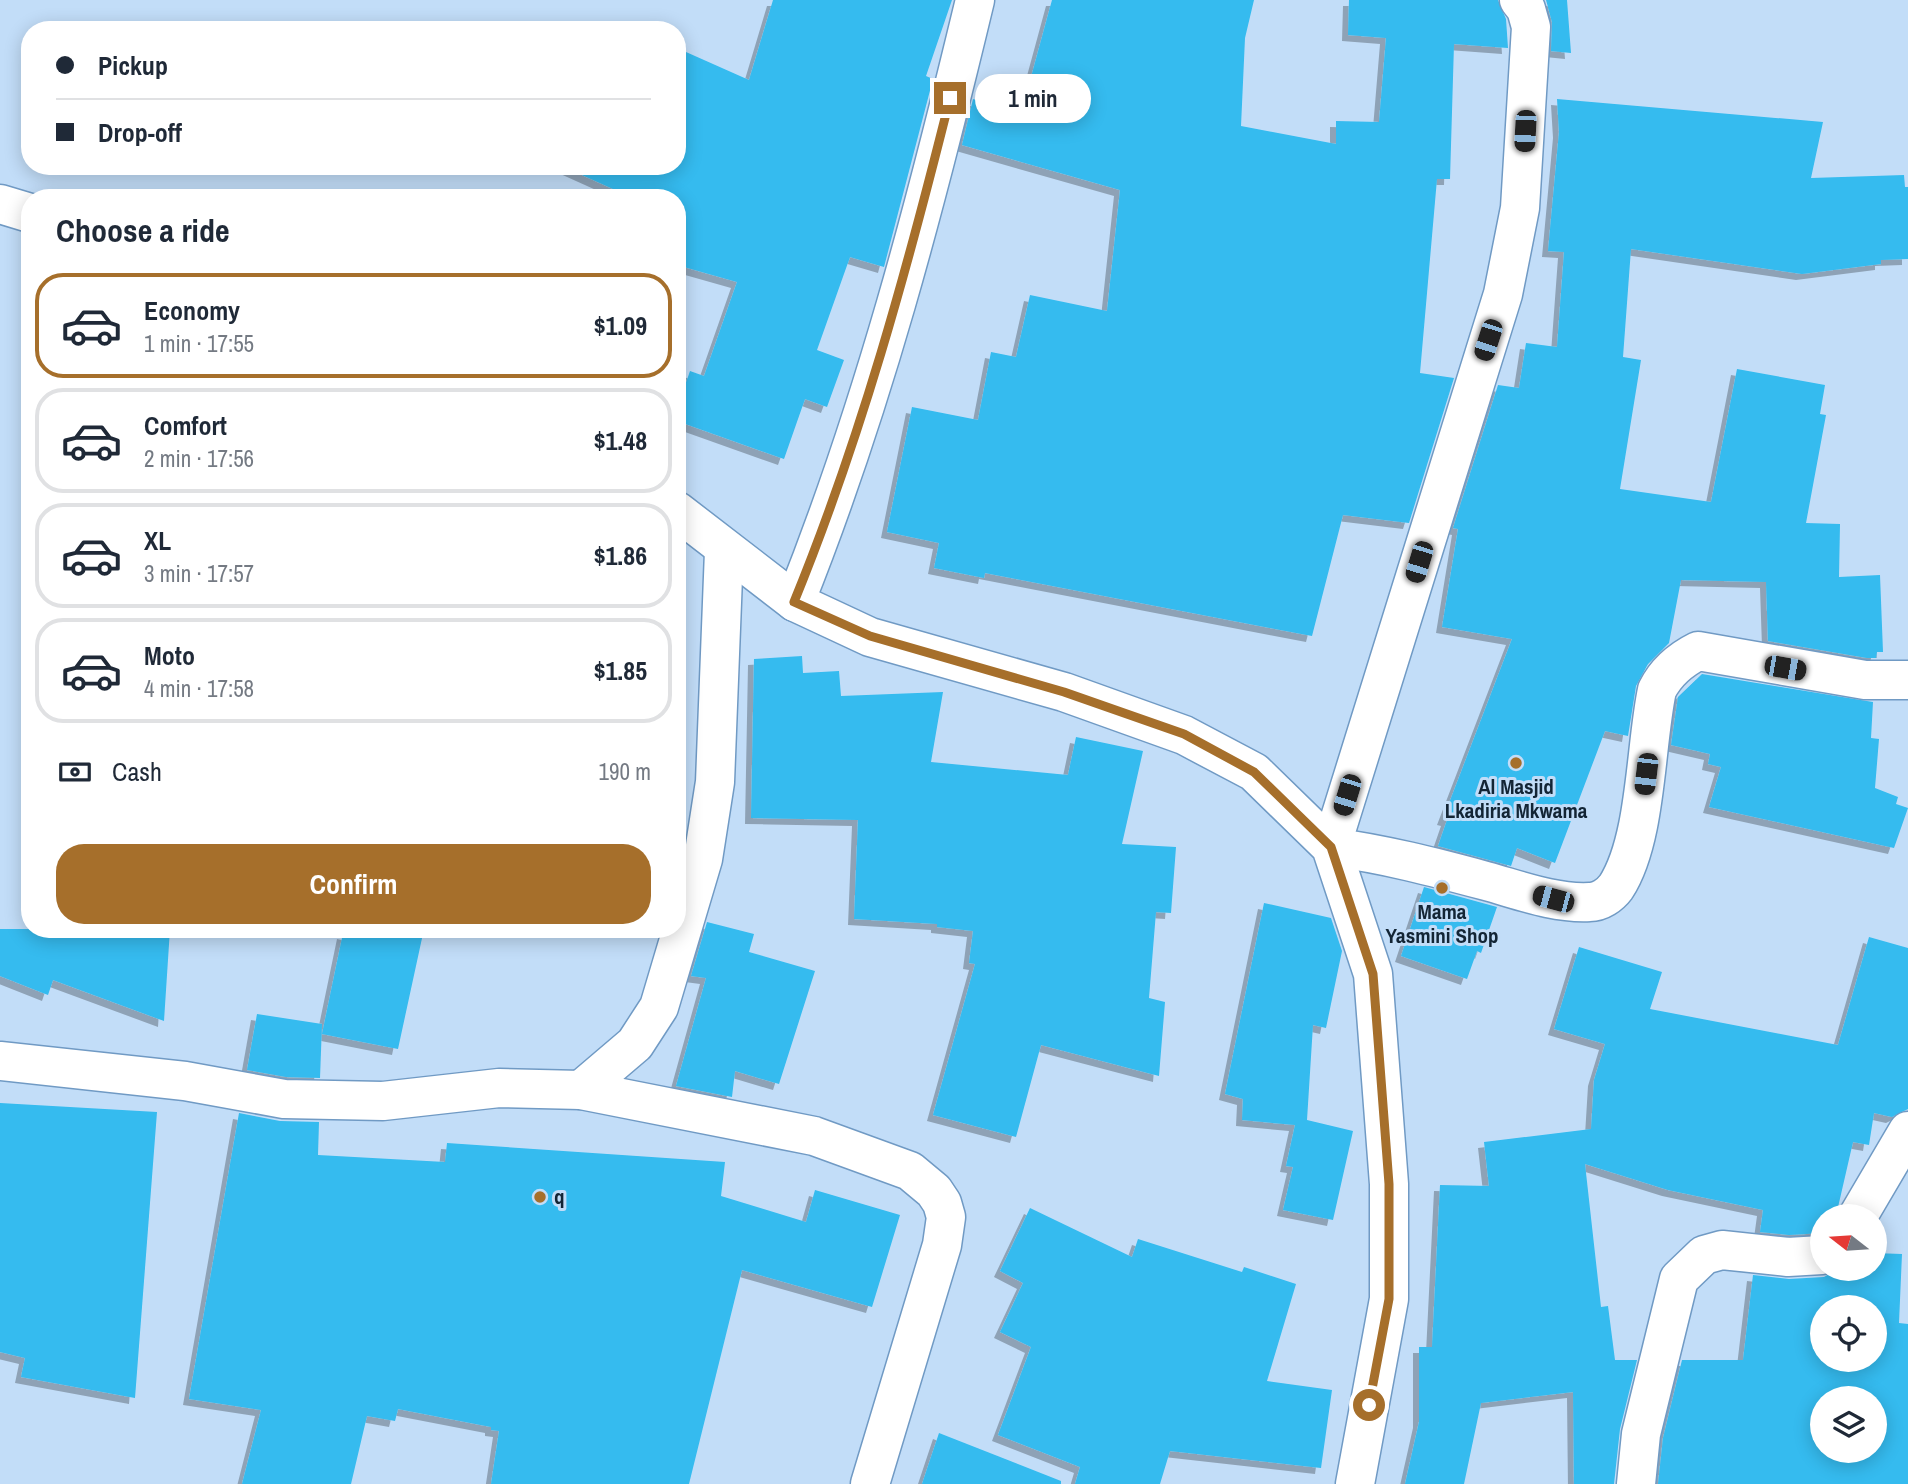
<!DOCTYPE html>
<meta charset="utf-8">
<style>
:root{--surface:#fff;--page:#f6f6f7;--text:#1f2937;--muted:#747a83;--line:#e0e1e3;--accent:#a66f2b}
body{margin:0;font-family:"Archivo Narrow",sans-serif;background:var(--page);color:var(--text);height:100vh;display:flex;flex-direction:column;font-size:26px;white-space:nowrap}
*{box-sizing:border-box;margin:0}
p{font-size:23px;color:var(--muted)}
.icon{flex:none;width:38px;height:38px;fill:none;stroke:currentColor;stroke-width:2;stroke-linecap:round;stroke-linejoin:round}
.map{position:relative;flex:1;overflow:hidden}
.drawer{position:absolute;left:21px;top:189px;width:665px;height:749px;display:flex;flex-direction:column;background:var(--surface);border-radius:28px;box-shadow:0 4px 18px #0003}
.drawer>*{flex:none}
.banner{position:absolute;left:21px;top:21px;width:665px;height:154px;border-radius:28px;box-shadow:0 4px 18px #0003;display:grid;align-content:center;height:154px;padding:0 35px;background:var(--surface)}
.needle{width:46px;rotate:287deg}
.buttons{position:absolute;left:1810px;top:1204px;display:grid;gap:14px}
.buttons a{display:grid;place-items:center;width:77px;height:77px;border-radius:50%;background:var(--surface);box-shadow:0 4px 18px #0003;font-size:35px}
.end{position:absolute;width:32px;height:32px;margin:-16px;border:9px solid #a66f2b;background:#fff;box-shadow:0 0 0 4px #fff}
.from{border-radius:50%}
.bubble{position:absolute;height:49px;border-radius:24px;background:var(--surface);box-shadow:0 4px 18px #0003;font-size:23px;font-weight:700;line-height:49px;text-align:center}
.car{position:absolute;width:21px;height:42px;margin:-21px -10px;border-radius:9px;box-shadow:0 0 5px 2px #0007;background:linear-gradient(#222 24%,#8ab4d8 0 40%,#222 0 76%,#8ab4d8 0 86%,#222 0)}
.banner b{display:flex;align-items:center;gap:24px;height:66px;font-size:26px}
.banner b+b{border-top:2px solid var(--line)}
.banner i{width:18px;height:18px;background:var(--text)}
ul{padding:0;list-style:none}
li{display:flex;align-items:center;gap:21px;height:105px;margin:0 14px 10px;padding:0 21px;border:4px solid var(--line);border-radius:28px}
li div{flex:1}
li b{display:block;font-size:26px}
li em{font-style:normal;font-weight:700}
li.current{border-color:var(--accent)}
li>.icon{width:63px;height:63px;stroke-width:1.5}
h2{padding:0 35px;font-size:32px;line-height:84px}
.pay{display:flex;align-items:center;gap:18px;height:77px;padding:0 35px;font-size:26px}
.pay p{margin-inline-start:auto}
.action{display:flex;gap:14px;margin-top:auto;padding:14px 35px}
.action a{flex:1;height:80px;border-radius:28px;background:var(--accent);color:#fff;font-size:28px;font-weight:700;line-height:80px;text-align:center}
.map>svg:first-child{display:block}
.building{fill:#34bbef;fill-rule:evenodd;filter:url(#shadow)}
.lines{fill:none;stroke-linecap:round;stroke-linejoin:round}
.minor-casing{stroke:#709ac4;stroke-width:41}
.minor{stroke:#fff;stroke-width:38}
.route{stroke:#a66f2b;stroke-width:9}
.poi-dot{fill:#a66f2b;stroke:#c2ddf8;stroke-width:2.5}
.labels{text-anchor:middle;stroke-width:6;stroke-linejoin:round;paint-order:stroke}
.poi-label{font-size:21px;font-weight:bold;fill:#132535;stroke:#c2ddf8}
</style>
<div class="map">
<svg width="1908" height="1484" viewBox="0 0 1908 1484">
<defs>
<filter id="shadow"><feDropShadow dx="-6" dy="6" stdDeviation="0" flood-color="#0004"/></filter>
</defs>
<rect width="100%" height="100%" fill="#c2ddf8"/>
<g class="building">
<polygon points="773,0 952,0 926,76 933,79 884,267 850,257 817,350 844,360 827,407 805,399 784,459 677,421 677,409 690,371 704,376 737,282 677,265 677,198 633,198 562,166 677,166 677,48 749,80"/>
<polygon points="1052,0 1254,0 1245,38 1241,126 1336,144 1336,121 1379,122 1386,38 1348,35 1349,0 1498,0 1506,19 1508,48 1454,44 1450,179 1437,179 1420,373 1454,378 1409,523 1343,515 1312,636 985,573 984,578 934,568 939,543 887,532 912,407 978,420 991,352 1016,357 1030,295 1107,311 1120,190 962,145 973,99 1021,114"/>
<polygon points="1546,0 1567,0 1571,53 1551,51 1552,22"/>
<polygon points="1557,99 1823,122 1811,178 1904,175 1905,187 1908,187 1908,259 1881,260 1881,264 1802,274 1631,249 1623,357 1641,360 1620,489 1711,502 1737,369 1825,385 1820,414 1826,415 1806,523 1840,524 1839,577 1880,575 1883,652 1877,652 1876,658 1867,658 1768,641 1766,582 1681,580 1669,643 1648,664 1636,686 1628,736 1605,731 1555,863 1517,848 1511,866 1438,846 1447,820 1443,819 1512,639 1442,627 1458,529 1453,528 1498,385 1519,388 1526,343 1557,347 1564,252 1548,251 1559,132"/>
<polygon points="802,656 803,673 839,671 841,696 943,692 931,762 1068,775 1076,737 1143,751 1122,844 1176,847 1171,913 1156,912 1149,998 1165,1002 1159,1076 1041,1045 1016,1137 933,1115 975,964 969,963 973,931 937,927 937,924 854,919 858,820 751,818 754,659"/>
<polygon points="1702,674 1873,702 1871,738 1879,739 1875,788 1898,797 1896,804 1908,808 1894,848 1709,807 1721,767 1708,764 1710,754 1671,745 1678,697"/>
<polygon points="1424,887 1497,907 1481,953 1477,951 1467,979 1401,956"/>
<polygon points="1264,903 1331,918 1342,951 1326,1028 1313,1025 1307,1120 1353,1131 1333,1220 1283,1210 1293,1167 1286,1166 1295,1125 1242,1120 1243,1099 1225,1094"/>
<polygon points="707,922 754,934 749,952 815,971 779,1084 735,1071 732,1097 676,1086 706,978 691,976"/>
<polygon points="0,929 170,929 164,1021 53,980 48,995 0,976"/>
<polygon points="368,929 424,929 398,1049 322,1034 343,933 366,938"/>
<polygon points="1869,937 1908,948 1908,1109 1892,1117 1874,1113 1869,1145 1853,1142 1836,1216 1822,1216 1822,1233 1789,1235 1760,1232 1763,1210 1668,1190 1585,1164 1601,1307 1608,1306 1615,1360 1637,1360 1620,1429 1614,1484 1574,1484 1573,1392 1481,1403 1464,1484 1405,1484 1419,1422 1419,1347 1432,1347 1440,1185 1489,1186 1484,1142 1591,1129 1594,1080 1605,1044 1554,1029 1579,947 1662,972 1650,1009 1838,1045"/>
<polygon points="257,1014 322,1024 320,1078 286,1077 247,1070"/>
<polygon points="0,1103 157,1112 135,1398 21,1377 25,1358 0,1352"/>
<polygon points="239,1113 280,1121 319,1122 318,1155 445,1162 447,1143 725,1162 721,1196 806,1222 815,1190 900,1215 872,1307 742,1270 689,1484 491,1484 499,1431 491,1430 491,1427 398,1409 395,1421 367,1416 351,1484 242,1484 261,1410 189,1399"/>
<polygon points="1030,1208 1132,1257 1138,1239 1242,1272 1244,1267 1296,1284 1267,1381 1332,1390 1321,1468 1170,1451 1160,1484 1075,1484 1080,1467 998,1435 1031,1347 1000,1332 1023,1283 1000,1271"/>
<path d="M1874,1253L1902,1254L1899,1323L1908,1324V1484H1658L1663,1438L1682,1360H1743L1753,1275L1789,1279L1824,1277L1838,1269H1874ZM1822,1307H1874V1360H1822ZM1822,1398H1874V1451H1822Z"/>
<polygon points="939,1433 1061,1481 1061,1484 922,1484"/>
</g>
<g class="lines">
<defs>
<g id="minor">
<path d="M1519,0L1526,9L1531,27L1520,208L1503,294L1331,847C1384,854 1434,867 1486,881C1519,890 1555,904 1590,902C1600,902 1610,895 1616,887C1647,839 1645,746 1657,690C1666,672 1680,660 1698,651L1865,680H1908"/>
<polyline points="0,204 30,213"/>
<polyline points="677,511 795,602 870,637 1064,692 1184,735 1254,772 1331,847 1373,974 1389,1184 1389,1299 1355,1484"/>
<path d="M795,602C873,407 926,204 975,0"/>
<polyline points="0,1061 185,1081 284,1099 383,1101 499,1088 581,1090 814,1136 910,1171 934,1191 942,1203 946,1217 942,1245 870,1484"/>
<polyline points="581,1090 635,1044 659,1007 703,859 715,782 724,551"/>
<polyline points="1858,1216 1908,1131"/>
<polyline points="1636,1484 1641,1434 1679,1279 1704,1255 1722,1250 1788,1257 1822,1255"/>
</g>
</defs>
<use href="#minor" class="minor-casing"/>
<use href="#minor" class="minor"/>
</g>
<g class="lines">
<path class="route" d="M950,98C907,270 861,438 794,602L870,636L1064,692L1184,734L1254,772L1331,847L1373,974L1389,1184V1299L1369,1405"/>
</g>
<g class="poi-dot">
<circle cx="1516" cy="763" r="7"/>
<circle cx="1442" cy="888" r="7"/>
<circle cx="540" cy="1197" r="7"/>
</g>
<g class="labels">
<g class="poi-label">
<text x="1516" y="794">Al Masjid<tspan x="1516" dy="24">Lkadiria Mkwama</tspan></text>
<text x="1442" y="919">Mama<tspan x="1442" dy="24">Yasmini Shop</tspan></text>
<text x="554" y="1204" text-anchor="start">q</text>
</g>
</g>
</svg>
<div class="buttons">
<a><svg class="needle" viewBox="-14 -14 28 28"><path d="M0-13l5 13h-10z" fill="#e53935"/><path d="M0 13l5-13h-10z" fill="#747a83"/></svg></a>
<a><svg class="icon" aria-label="locate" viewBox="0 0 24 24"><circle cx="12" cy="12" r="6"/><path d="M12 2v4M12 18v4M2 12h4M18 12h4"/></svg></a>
<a><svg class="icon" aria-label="layers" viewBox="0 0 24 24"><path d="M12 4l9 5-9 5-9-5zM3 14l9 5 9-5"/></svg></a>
</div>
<i class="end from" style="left:1369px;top:1405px"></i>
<i class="end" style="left:950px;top:98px"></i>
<div class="bubble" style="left:975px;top:74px;width:116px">1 min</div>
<i class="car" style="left:1525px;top:131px;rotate:183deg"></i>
<i class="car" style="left:1488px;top:340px;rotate:198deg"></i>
<i class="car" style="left:1419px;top:562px;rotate:197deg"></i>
<i class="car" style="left:1785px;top:668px;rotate:100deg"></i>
<i class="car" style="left:1646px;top:774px;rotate:187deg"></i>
<i class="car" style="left:1347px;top:795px;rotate:197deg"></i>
<i class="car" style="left:1553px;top:899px;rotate:285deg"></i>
<div class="banner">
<b><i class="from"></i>Pickup</b>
<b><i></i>Drop-off</b>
</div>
<section class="drawer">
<h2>Choose a ride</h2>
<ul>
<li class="current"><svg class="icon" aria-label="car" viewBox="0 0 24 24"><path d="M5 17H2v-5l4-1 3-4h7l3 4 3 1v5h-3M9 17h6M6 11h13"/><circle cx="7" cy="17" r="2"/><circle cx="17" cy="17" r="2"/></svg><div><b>Economy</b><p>1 min · 17:55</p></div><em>$1.09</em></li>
<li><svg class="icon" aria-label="car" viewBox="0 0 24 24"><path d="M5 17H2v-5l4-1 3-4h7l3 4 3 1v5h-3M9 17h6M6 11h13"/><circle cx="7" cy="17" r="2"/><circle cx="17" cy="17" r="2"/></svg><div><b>Comfort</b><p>2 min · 17:56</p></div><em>$1.48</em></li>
<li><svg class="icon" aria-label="car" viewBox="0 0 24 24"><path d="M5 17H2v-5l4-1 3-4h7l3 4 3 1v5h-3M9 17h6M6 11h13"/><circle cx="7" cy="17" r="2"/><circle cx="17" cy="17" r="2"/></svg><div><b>XL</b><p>3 min · 17:57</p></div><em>$1.86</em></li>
<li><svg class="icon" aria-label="car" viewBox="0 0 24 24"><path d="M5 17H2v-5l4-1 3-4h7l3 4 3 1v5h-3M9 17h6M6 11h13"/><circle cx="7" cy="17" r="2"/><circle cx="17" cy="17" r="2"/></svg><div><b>Moto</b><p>4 min · 17:58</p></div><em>$1.85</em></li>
</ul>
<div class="pay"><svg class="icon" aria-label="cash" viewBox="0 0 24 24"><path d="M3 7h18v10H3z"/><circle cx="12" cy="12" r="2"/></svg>Cash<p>190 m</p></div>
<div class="action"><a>Confirm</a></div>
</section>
</div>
